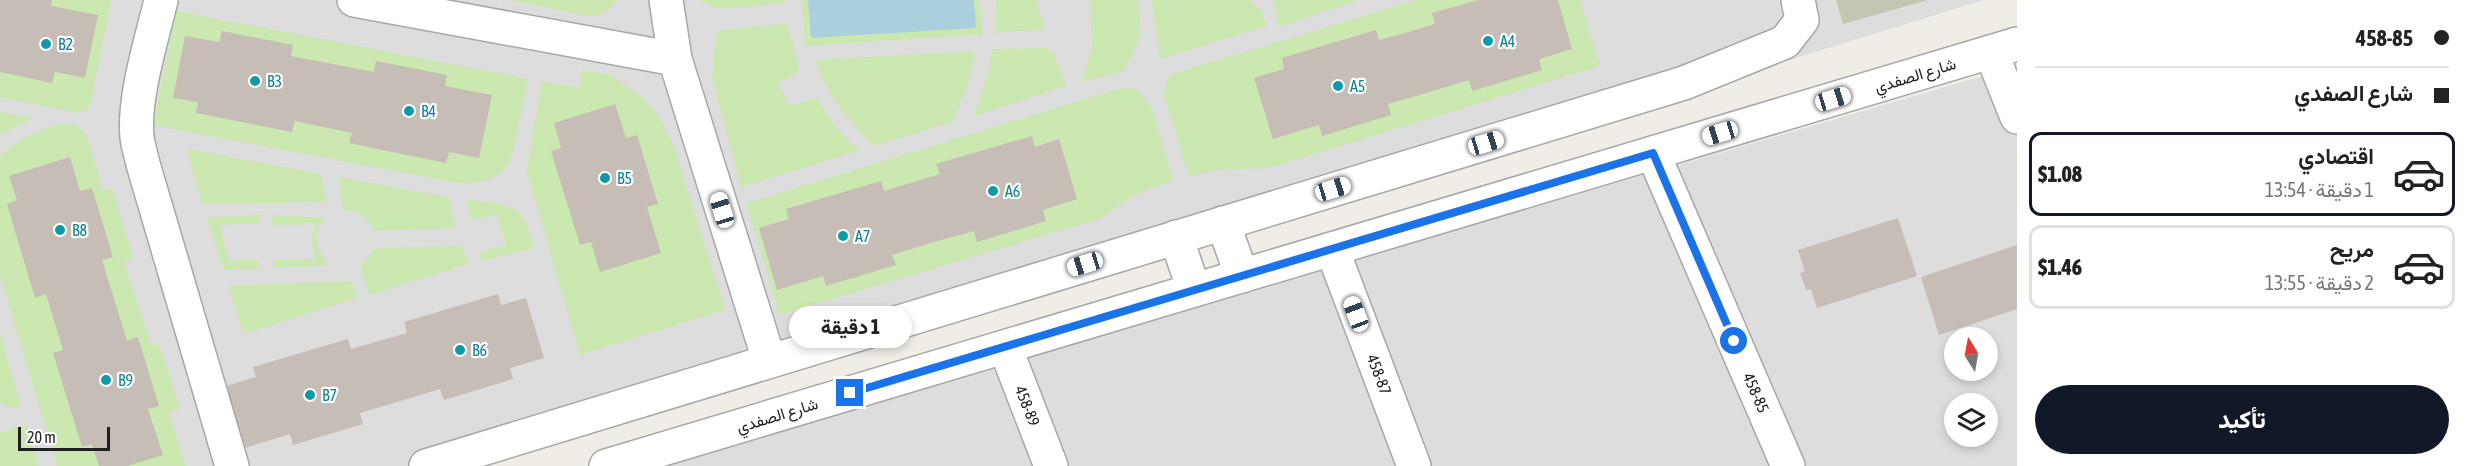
<!DOCTYPE html>
<html lang="ar">
<meta charset="utf-8">
<style>
:root{--surface:#fff;--page:#f2f2f2;--text:#222;--muted:#767676;--line:#e0e0e0;--accent:#111827}
body{margin:0;font-family:"Asap Condensed",Vazirmatn,sans-serif;background:var(--page);color:var(--text);direction:rtl;height:100vh;display:flex;flex-direction:column;font-size:22px;white-space:nowrap}
*{box-sizing:border-box;margin:0}
p{font-size:20px;color:var(--muted)}
.icon{flex:none;width:33px;height:33px;fill:none;stroke:currentColor;stroke-width:2;stroke-linecap:round;stroke-linejoin:round}
.map{position:relative;flex:1;overflow:hidden;direction:ltr}
.panel{display:flex;flex-direction:column;background:var(--surface);width:450px}
.panel>*{flex:none}
.guide{display:grid;align-content:center;height:132px;padding:0 18px;background:var(--surface)}
.needle{width:39px;rotate:349deg}
.fabs{position:absolute;left:1944px;top:327px;display:grid;gap:12px}
.fabs a{display:grid;place-items:center;width:54px;height:54px;border-radius:50%;background:var(--surface);box-shadow:0 3px 9px #0003;font-size:30px}
.scale{position:absolute;left:18px;bottom:15px;width:92px;box-sizing:border-box;padding-left:6px;border:3px solid #202020;border-top:0;font-size:16px;line-height:21px;white-space:nowrap;color:#202020;-webkit-text-stroke:4px #fff;paint-order:stroke}
.end{position:absolute;width:27px;height:27px;margin:-14px;border:8px solid #1a73e8;background:#fff;box-shadow:0 0 0 3px #fff}
.from{border-radius:50%}
.bubble{position:absolute;height:42px;border-radius:21px;background:var(--surface);box-shadow:0 3px 9px #0003;font-size:20px;font-weight:800;line-height:42px;text-align:center;direction:rtl}
.car{position:absolute;width:18px;height:36px;margin:-18px -9px;border-radius:8px;box-shadow:0 0 4px 2px #0007;background:linear-gradient(#fff 24%,#345 0 40%,#fff 0 76%,#345 0 86%,#fff 0)}
.guide b{display:flex;align-items:center;gap:21px;height:57px;font-size:22px}
.guide b+b{border-top:2px solid var(--line)}
.guide i{width:15px;height:15px;background:var(--text)}
ul{padding:0;list-style:none}
li{display:flex;align-items:center;gap:18px;height:84px;margin:0 12px 9px;padding:0 6px;border:3px solid var(--line);border-radius:12px}
li div{flex:1}
li b{display:block;font-size:22px}
li em{font-style:normal;font-weight:800}
li.current{border-color:var(--accent)}
li>.icon{width:54px;height:54px;stroke-width:1.5}
.action{display:flex;gap:12px;margin-top:auto;padding:12px 18px}
.action a{flex:1;height:69px;border-radius:36px;background:var(--accent);color:#fff;font-size:24px;font-weight:800;line-height:69px;text-align:center}
main{display:flex;flex:1;min-height:0}
.map>svg:first-child{display:block}
.residential{fill:#dedddd;fill-rule:evenodd}
.construction{fill:#c4c5b2}
.grass{fill:#cae8af}
.water{fill:#a9d0dc}
.building{fill:#c5bdb6}
.lines{fill:none;stroke-linecap:round;stroke-linejoin:round}
.minor-casing{stroke:#a7a7a7;stroke-width:36}
.minor{stroke:#fff;stroke-width:33}
.route{stroke:#1a73e8;stroke-width:8}
.culture-dot{fill:#0f9aa8;stroke:#fff;stroke-width:2}
.labels{text-anchor:middle;stroke-width:4.5;stroke-linejoin:round;paint-order:stroke}
.culture-label{font-size:16px;fill:#0d838f;stroke:#fff;text-anchor:start}
.street-label{font-size:16px;fill:#202020;stroke:#fff}
</style>
<main>
<section class="panel">
<div class="guide">
<b><i class="from"></i>458-85</b>
<b><i></i>شارع الصفدي</b>
</div>
<ul>
<li class="current"><svg class="icon" aria-label="car" viewBox="0 0 24 24"><path d="M5 17H2v-5l4-1 3-4h7l3 4 3 1v5h-3M9 17h6M6 11h13"/><circle cx="7" cy="17" r="2"/><circle cx="17" cy="17" r="2"/></svg><div><b>اقتصادي</b><p>1 دقيقة · 13:54</p></div><em>$1.08</em></li>
<li><svg class="icon" aria-label="car" viewBox="0 0 24 24"><path d="M5 17H2v-5l4-1 3-4h7l3 4 3 1v5h-3M9 17h6M6 11h13"/><circle cx="7" cy="17" r="2"/><circle cx="17" cy="17" r="2"/></svg><div><b>مريح</b><p>2 دقيقة · 13:55</p></div><em>$1.46</em></li>
</ul>
<div class="action"><a>تأكيد</a></div>
</section>
<div class="map">
<svg width="2017" height="466" viewBox="0 0 2017 466">
<rect width="100%" height="100%" fill="#f0ede7"/>
<g class="residential">
<polygon points="0,0 1984,0 472,466 0,466"/>
<path d="M2017,66V466H649ZM1954,338H1988V370H1954ZM1954,404H1988V436H1954Z"/>
</g>
<polygon class="construction" points="1836,0 1928,0 1843,24"/>
<g class="grass">
<polygon points="0,0 111,0 91,102 87,110 79,113 0,97"/>
<polygon points="511,0 618,0 605,13 593,17"/>
<polygon points="699,0 785,0 785,3 718,9"/>
<polygon points="802,0 980,0 983,34 805,46"/>
<polygon points="996,0 1036,0 1045,29 995,33"/>
<path d="M1090,0H1138C1142,30 1141,46 1122,72L1082,82L1092,46Z"/>
<polygon points="1152,0 1249,0 1262,12 1267,26 1160,59"/>
<polygon points="1274,0 1359,0 1279,27"/>
<polygon points="1417,0 1580,0 1600,66 1269,168 1218,170 1189,176 1164,95 1169,75"/>
<path d="M176,11L528,79C525,94 513,158 507,166C495,182 477,183 459,183L153,125Z"/>
<polygon points="787,24 800,71 779,83 789,106 817,98 835,127 859,151 741,187 712,76 717,31"/>
<polygon points="1046,48 1053,52 1066,86 974,116 989,71 992,49"/>
<path d="M975,51C972,77 963,98 952,122L874,146C849,121 826,94 816,60Z"/>
<polygon points="582,70 609,75 640,95 659,117 674,147 725,310 580,355 527,171 542,81 580,88"/>
<polygon points="1129,88 1140,93 1152,108 1173,180 1128,198 1102,218 779,315 747,203 1115,90"/>
<polygon points="0,112 33,118 0,135"/>
<path d="M60,124C67,124 73,123 79,127C91,135 98,176 102,191L112,188L133,258L124,262L151,345L159,344L180,409L169,413L185,466H57L0,275V156C19,140 36,131 60,124Z"/>
<polygon points="187,149 320,174 327,202 202,204"/>
<path d="M338,177L448,197L456,228L375,231C367,217 360,211 344,210Z"/>
<path d="M467,200C480,202 514,203 522,216C528,225 530,238 534,248L482,261L479,253L506,245L497,215L471,220Z"/>
<polygon points="260,215 261,223 220,225 228,260 258,260 258,269 224,270 207,218"/>
<path d="M272,215L326,218C310,232 317,253 330,265L274,268V260L316,259L311,240L315,224L273,225Z"/>
<polygon points="462,246 469,264 369,295 360,266 371,255 375,248"/>
<polygon points="352,281 357,298 244,334 228,286"/>
<polygon points="0,334 21,407 11,408 0,403"/>
<polygon points="27,425 38,466 0,466 0,433"/>
</g>
<polygon class="water" points="808,0 974,0 976,28 811,38"/>
<g class="building">
<polygon points="0,0 52,0 51,6 98,15 85,78 55,72 52,83 0,72"/>
<polygon points="1478,0 1558,0 1572,49 1539,59 1542,70 1472,91 1469,80 1423,94 1388,104 1391,115 1322,136 1319,125 1273,139 1254,78 1284,69 1282,58 1376,30 1379,40 1405,33 1435,24 1432,13"/>
<polygon points="222,31 293,45 291,56 374,72 376,61 447,75 445,86 492,95 479,158 449,152 446,163 349,143 352,133 295,121 292,132 196,113 198,102 173,98 185,36 219,42"/>
<polygon points="615,104 626,138 637,135 658,204 647,207 661,253 600,272 591,242 580,245 551,151 561,148 554,123"/>
<polygon points="1032,136 1035,147 1059,139 1077,199 1043,210 1046,221 977,242 974,231 927,244 892,255 896,265 826,286 823,276 777,290 759,228 789,219 786,209 881,181 884,191 940,174 936,164"/>
<polygon points="70,157 80,191 92,188 113,257 102,260 127,341 138,337 159,406 148,409 163,455 127,466 99,466 92,444 82,447 53,353 63,350 46,294 35,298 7,204 17,200 9,176"/>
<polygon points="1898,218 1917,276 1817,308 1811,289 1806,290 1800,273 1805,271 1798,250"/>
<polygon points="2017,245 2017,309 1939,335 1921,277"/>
<polygon points="498,294 501,305 526,298 544,358 510,368 513,379 444,400 440,389 394,403 360,413 363,424 293,445 290,434 244,448 226,386 256,377 253,367 348,339 351,349 407,333 404,322"/>
</g>
<g class="lines">
<defs>
<g id="minor">
<path d="M161,0C152,39 133,97 137,137C138,146 141,155 143,164L232,466"/>
<polyline points="354,0 675,59"/>
<polyline points="666,0 675,59 769,360"/>
<polyline points="1991,52 2017,117"/>
<path id="s1" d="M1653,153L1788,466"/>
<polyline points="1223,223 1242,276"/>
<polyline points="1176,237 1194,290"/>
<path id="s2" d="M1332,249L1414,466"/>
<path id="s3" d="M1005,347L1051,466"/>
<polyline points="426,466 1684,83 1785,42 1802,20 1798,0"/>
<polyline points="606,466 2017,44"/>
</g>
</defs>
<use href="#minor" class="minor-casing"/>
<use href="#minor" class="minor"/>
</g>
<g class="lines">
<polyline class="route" points="850,393 1653,153 1734,341"/>
</g>
<g class="culture-dot">
<circle cx="1488" cy="41" r="6"/>
<circle cx="46" cy="44" r="6"/>
<circle cx="255" cy="81" r="6"/>
<circle cx="1338" cy="86" r="6"/>
<circle cx="409" cy="111" r="6"/>
<circle cx="605" cy="178" r="6"/>
<circle cx="993" cy="191" r="6"/>
<circle cx="60" cy="230" r="6"/>
<circle cx="843" cy="236" r="6"/>
<circle cx="460" cy="350" r="6"/>
<circle cx="106" cy="380" r="6"/>
<circle cx="310" cy="395" r="6"/>
</g>
<g class="labels">
<g class="culture-label">
<text x="1500" y="47">A4</text>
<text x="58" y="50">B2</text>
<text x="267" y="87">B3</text>
<text x="1350" y="92">A5</text>
<text x="421" y="117">B4</text>
<text x="617" y="184">B5</text>
<text x="1005" y="197">A6</text>
<text x="72" y="236">B8</text>
<text x="855" y="242">A7</text>
<text x="472" y="356">B6</text>
<text x="118" y="386">B9</text>
<text x="322" y="401">B7</text>
</g>
<g class="street-label">
<text transform="translate(1915 75) rotate(-17)" y="6">شارع الصفدي</text>
<text dy="6" stroke="none"><textPath href="#s2" startOffset="134">458-87</textPath></text>
<text dy="6" stroke="none"><textPath href="#s1" startOffset="261">458-85</textPath></text>
<text dy="6" stroke="none"><textPath href="#s3" startOffset="63">458-89</textPath></text>
<text transform="translate(777 415) rotate(-17)" y="6">شارع الصفدي</text>
</g>
</g>
</svg>
<div class="fabs">
<a><svg class="needle" viewBox="-14 -14 28 28"><path d="M0-13l5 13h-10z" fill="#e53935"/><path d="M0 13l5-13h-10z" fill="#767676"/></svg></a>
<a><svg class="icon" aria-label="layers" viewBox="0 0 24 24"><path d="M12 4l9 5-9 5-9-5zM3 14l9 5 9-5"/></svg></a>
</div>
<div class="scale">20 m</div>
<i class="end from" style="left:1734px;top:341px"></i>
<i class="end" style="left:850px;top:393px"></i>
<div class="bubble" style="left:789px;top:306px;width:123px">1 دقيقة</div>
<i class="car" style="left:1833px;top:99px;rotate:73deg"></i>
<i class="car" style="left:1720px;top:133px;rotate:253deg"></i>
<i class="car" style="left:1486px;top:143px;rotate:73deg"></i>
<i class="car" style="left:1333px;top:189px;rotate:73deg"></i>
<i class="car" style="left:722px;top:210px;rotate:343deg"></i>
<i class="car" style="left:1085px;top:264px;rotate:253deg"></i>
<i class="car" style="left:1356px;top:314px;rotate:339deg"></i>
</div>
</main>
